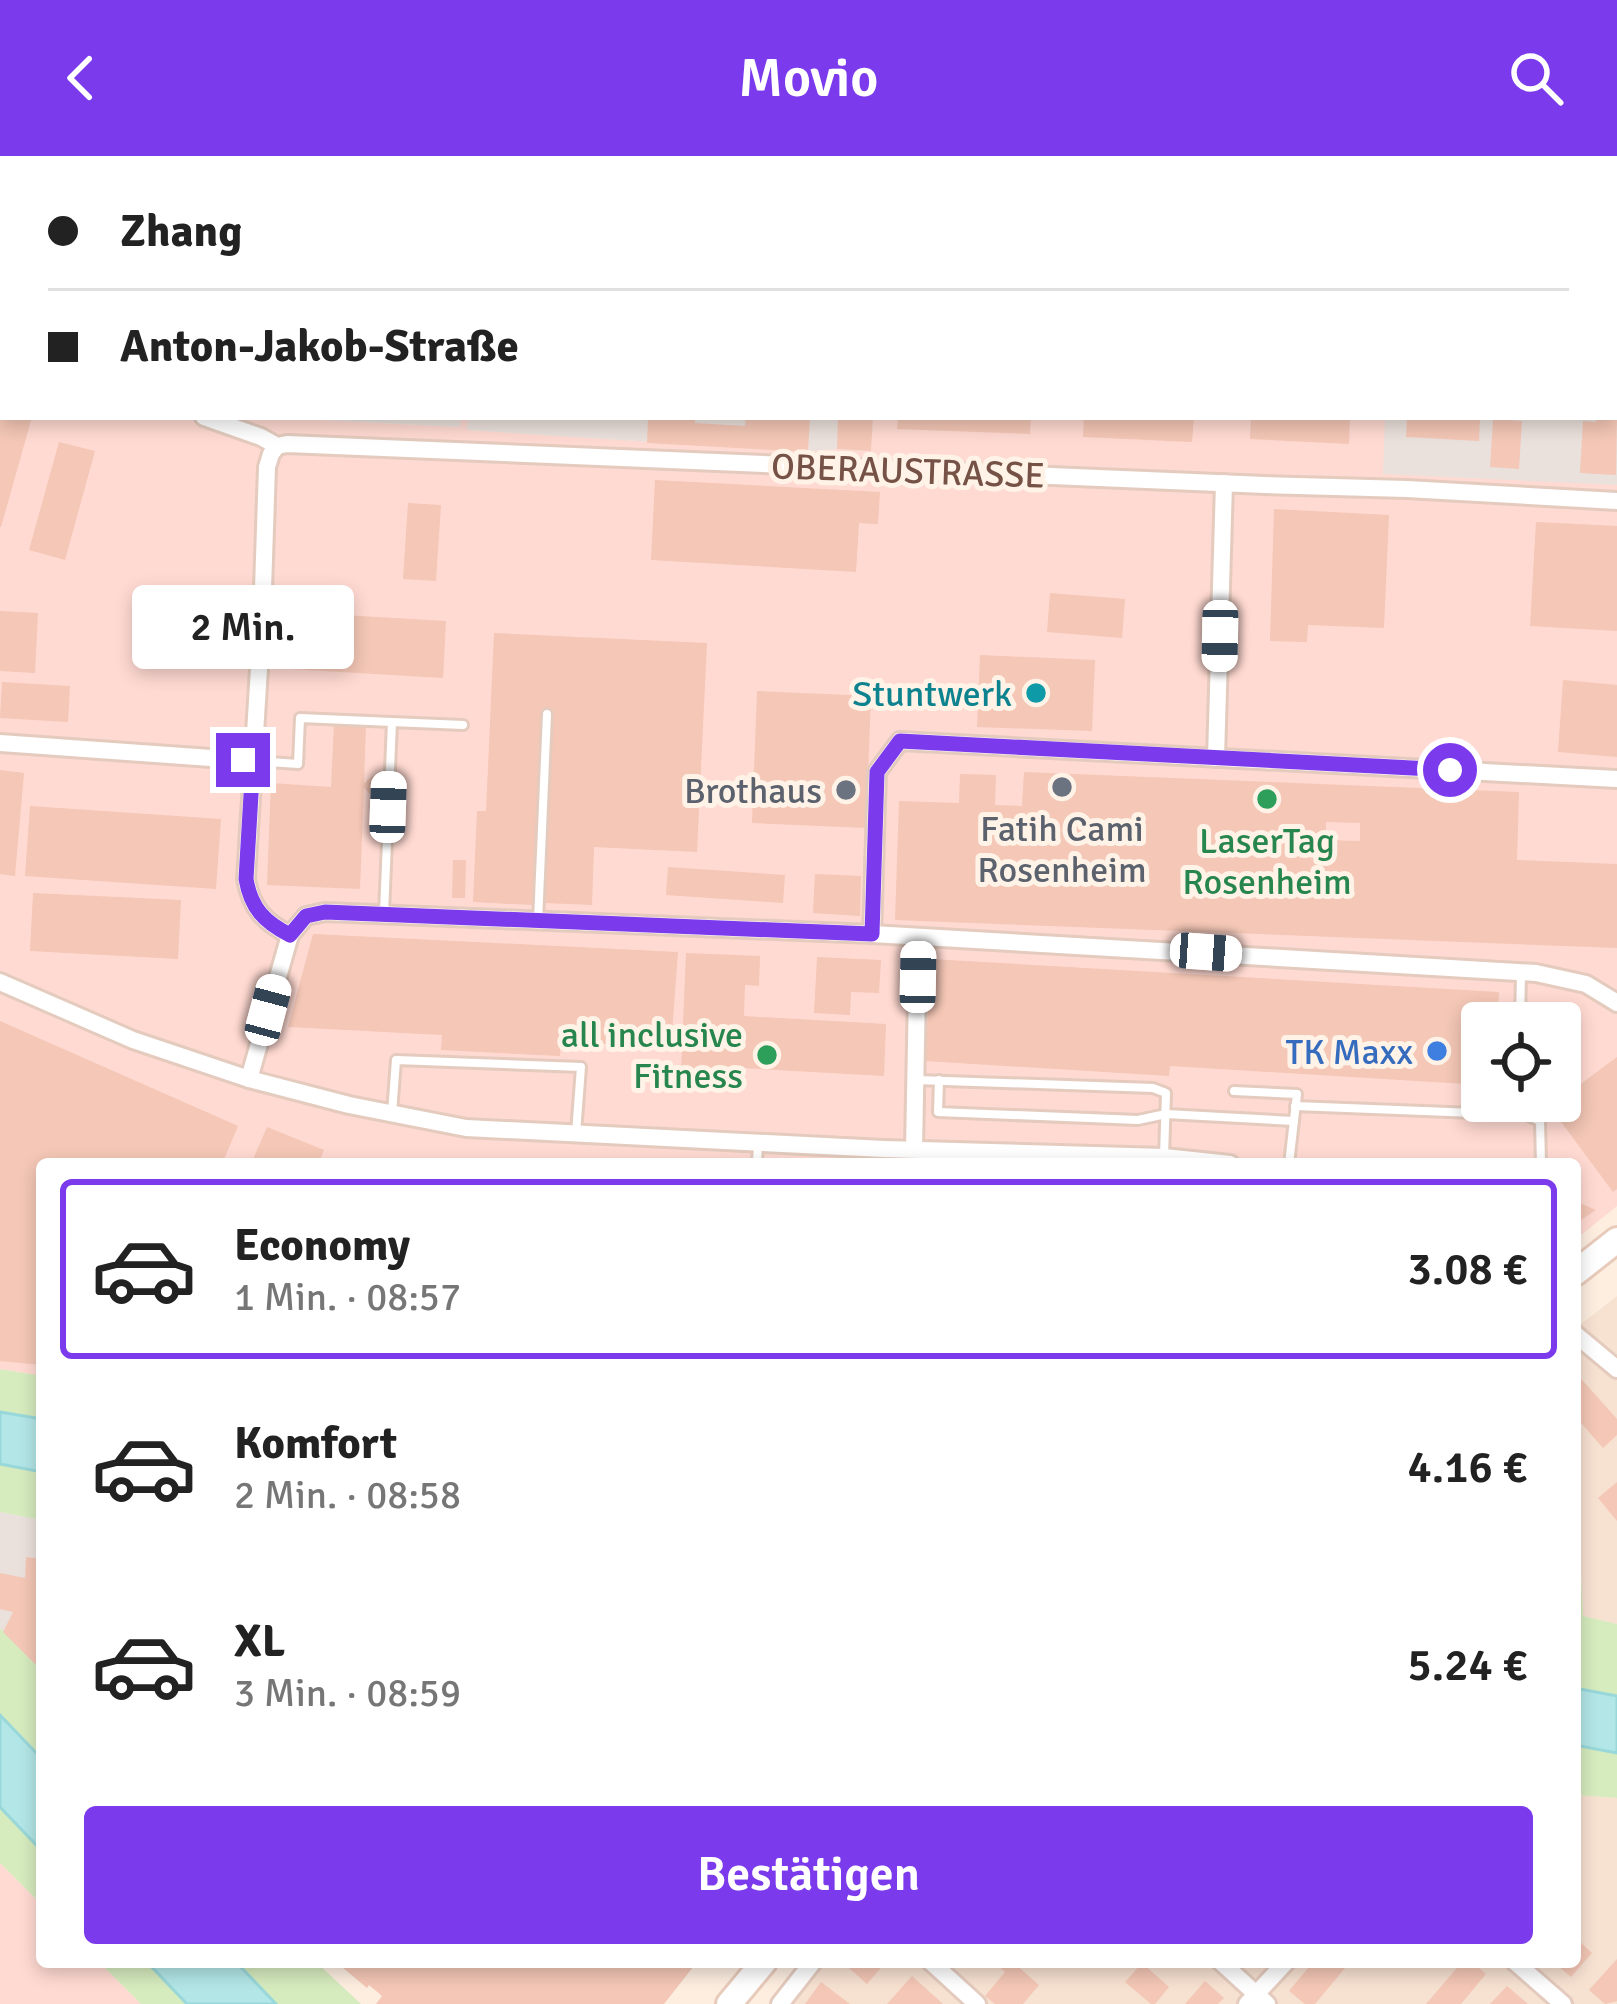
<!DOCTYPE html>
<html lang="de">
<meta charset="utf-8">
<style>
:root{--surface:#fff;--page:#f2f2f2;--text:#222;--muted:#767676;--line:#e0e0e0;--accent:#7c3aed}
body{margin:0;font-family:Signika,sans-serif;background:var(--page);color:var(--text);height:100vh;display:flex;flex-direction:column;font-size:45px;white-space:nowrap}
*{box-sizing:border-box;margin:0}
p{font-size:39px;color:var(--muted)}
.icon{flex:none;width:66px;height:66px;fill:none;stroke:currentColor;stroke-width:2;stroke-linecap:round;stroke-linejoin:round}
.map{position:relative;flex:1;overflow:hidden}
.details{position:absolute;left:36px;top:1002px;width:1545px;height:810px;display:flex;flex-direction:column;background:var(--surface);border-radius:12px;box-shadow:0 6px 18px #0003}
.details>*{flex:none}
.banner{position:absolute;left:0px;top:0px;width:1617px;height:264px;box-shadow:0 6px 18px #0003;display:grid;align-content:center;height:264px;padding:0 48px;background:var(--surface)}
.tools{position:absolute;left:1461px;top:846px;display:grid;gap:24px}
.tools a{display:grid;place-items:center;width:120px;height:120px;border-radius:12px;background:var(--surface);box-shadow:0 6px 18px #0003;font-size:60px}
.end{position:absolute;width:54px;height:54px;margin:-27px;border:15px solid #7c3aed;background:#fff;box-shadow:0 0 0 6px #fff}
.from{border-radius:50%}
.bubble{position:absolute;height:84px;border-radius:12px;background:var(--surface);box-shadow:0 6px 18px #0003;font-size:39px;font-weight:600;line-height:84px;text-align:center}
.car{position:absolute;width:36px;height:72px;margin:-36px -18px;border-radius:15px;box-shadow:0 0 9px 3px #0007;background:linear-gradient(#fff 24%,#345 0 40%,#fff 0 76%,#345 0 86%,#fff 0)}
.banner b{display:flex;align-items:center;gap:42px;height:114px;font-size:45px}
.banner b+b{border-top:3px solid var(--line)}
.banner i{width:30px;height:30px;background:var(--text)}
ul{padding:21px 0 0;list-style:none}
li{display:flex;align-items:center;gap:36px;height:180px;margin:0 24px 18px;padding:0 24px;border:6px solid transparent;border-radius:12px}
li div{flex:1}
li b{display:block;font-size:45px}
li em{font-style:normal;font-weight:600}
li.current{border-color:var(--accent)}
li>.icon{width:108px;height:108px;stroke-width:1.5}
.cta{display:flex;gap:24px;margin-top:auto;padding:24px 48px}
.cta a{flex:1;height:138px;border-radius:12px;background:var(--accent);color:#fff;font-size:48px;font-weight:600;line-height:138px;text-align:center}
header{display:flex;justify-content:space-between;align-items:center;height:156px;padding:0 48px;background:var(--accent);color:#fff;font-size:54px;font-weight:600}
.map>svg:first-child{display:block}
.residential{fill:#f7e1d1}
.commercial{fill:#ffdad2;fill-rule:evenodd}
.industrial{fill:#ebe1dc}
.green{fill:#d6ebbe}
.water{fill:#b3e6e7;stroke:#99d8da;stroke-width:3}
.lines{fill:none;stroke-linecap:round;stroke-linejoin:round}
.stream{stroke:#99d8da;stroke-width:4.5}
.building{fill:#f4c7b6;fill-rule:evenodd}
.service-casing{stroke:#e4cbbe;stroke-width:14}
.minor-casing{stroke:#e4cbbe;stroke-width:22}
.secondary-casing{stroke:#e9cbbb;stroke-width:30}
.service{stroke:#fff;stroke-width:8}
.minor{stroke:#fff;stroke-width:16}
.secondary{stroke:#fff;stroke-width:24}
.rail-casing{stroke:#af9ec6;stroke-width:9}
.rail{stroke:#fff2e7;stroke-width:4.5;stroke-dasharray:14;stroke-linecap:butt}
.route{stroke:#7c3aed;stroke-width:15}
.culture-dot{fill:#0f9aa8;stroke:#fff2e7;stroke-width:4.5}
.worship-dot{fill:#6b7280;stroke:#fff2e7;stroke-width:4.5}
.leisure-dot{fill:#2e9e5b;stroke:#fff2e7;stroke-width:4.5}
.shop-dot{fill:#3f7fe0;stroke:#fff2e7;stroke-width:4.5}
.labels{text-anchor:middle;stroke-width:10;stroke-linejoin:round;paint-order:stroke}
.street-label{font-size:36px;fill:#755146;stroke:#fff2e7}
.culture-label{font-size:36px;fill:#0d838f;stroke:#fff2e7;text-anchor:end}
.worship-label{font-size:36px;fill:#5b616d;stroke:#fff2e7;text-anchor:end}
.leisure-label{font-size:36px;fill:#27864d;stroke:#fff2e7}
.shop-label{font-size:36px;fill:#366cbe;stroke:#fff2e7;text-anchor:end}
</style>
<header><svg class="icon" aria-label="back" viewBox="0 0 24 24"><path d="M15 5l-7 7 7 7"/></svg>Movio<svg class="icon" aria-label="search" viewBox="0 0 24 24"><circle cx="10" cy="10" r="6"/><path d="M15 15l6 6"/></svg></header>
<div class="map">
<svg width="1617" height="1848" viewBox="0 0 1617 1848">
<rect width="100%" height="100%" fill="#fdeee0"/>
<g class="residential">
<polygon points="1617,1140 1617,1468 1583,1460 1579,1381 1575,1380 1575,1173"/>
<polygon points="1575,1639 1617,1642 1617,1848 772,1848 806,1806 1575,1806"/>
</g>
<g class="commercial">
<path d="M0,0H162L176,3H3V261H262L459,271L461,261H468V274L808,296L837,293L871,295L873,261H1614V121H1617V1050L1575,1084V1008H42V1220L0,1213ZM1482,867H1560V945H1482Z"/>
<polygon points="0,1707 42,1749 42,1806 99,1806 141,1848 0,1848"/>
</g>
<g class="industrial">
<polygon points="1614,170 1617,170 1617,329 1383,318 1385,261 1614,261"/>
<polygon points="262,261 461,261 460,271"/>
<polygon points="468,261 873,261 871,295 837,293 808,296 467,274"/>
<polygon points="0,1356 42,1364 42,1515 0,1472"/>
</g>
<g class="green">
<polygon points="0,1213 42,1220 42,1364 0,1356"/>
<polygon points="1575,1380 1579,1380 1583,1460 1617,1468 1617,1642 1575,1639"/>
<polygon points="0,1472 42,1515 42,1749 0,1707"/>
<polygon points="99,1806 316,1806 361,1848 141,1848"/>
</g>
<g class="water">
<polygon points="0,1256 42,1263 42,1316 0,1308"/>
<polygon points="1575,1532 1617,1540 1617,1597 1575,1589"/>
<polygon points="0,1559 42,1603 42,1695 0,1651"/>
<polygon points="147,1806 236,1806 276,1848 187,1848"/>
</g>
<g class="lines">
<polyline class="stream" points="335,0 349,3"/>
</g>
<g class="building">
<polygon points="0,261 32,261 1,371 0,371"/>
<polygon points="648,261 695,261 695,267 745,270 746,261 810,261 808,296 647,287"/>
<polygon points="838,261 873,261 871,295 837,293"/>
<polygon points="898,261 1031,261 1030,278 897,273"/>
<polygon points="1084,261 1194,261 1192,286 1083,281"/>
<polygon points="1251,261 1350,261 1349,288 1250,283"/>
<polygon points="1407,261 1480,261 1479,285 1406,281"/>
<polygon points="1597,261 1617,261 1616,319 1580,317 1583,265 1596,266"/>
<polygon points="1493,263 1522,265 1519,313 1490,311"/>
<polygon points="59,286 95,295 65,404 29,394"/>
<polygon points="655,324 880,336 878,368 859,367 856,416 651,404"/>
<polygon points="408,347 441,349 436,425 403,423"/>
<polygon points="1274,353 1389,359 1384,472 1308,469 1307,486 1270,485"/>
<polygon points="1536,366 1617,370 1617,475 1530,470"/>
<polygon points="1050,437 1125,443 1122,482 1047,476"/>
<polygon points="0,455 38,457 35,517 0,515"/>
<polygon points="292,456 446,465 443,522 289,513"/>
<polygon points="494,477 707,487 697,696 594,691 592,749 544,747 553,559 541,558 532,749 473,746 477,655 486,655"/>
<polygon points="980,499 1095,504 1092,575 977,571"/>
<polygon points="1563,524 1617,529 1617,601 1558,596"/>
<polygon points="2,526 70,530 68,566 0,562"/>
<polygon points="757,535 871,540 866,672 752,667"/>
<polygon points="334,568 366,569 364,627 373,620 379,621 383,627 383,633 376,639 370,638 364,632 360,733 267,729 271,627 331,631"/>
<polygon points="0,614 24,617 15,720 0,718"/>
<path d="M1024,616L1519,636L1517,704L1617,708V792L895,764L899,645L959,647L960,618L996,619L995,649L1022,650ZM1326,666L1360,667V685L1326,684Z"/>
<polygon points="30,650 221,663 216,733 25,720"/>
<polygon points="453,704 466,704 465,742 452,742"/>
<polygon points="668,711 785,719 783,747 666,739"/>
<polygon points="815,718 861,720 860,760 813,757"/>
<polygon points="33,737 181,744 178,803 30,795"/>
<polygon points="313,778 678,796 671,891 561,886 560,900 441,894 442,879 288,871"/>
<polygon points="686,797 760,800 759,830 745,829 744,860 886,868 884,920 741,912 741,918 681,915"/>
<polygon points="817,801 881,804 879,837 851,836 850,859 814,857"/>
<polygon points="931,803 1499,836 1497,867 1482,867 1482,929 1170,910 1169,920 925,905"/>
<polygon points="0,865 238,970 222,1008 42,1008 42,1209 0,1205"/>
<polygon points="1617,901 1617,1033 1613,1036 1550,951"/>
<polygon points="267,971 324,994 318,1008 251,1008"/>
<polygon points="1575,1045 1596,1054 1575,1068"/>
<polygon points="1575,1216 1617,1263 1617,1279 1603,1292 1575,1260"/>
<polygon points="1617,1326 1617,1365 1598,1342"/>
<polygon points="26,1401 42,1403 42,1515 3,1476 13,1456 0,1453 0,1417 25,1422"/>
<polygon points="1575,1781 1592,1797 1571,1821 1553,1806 1575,1806"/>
<polygon points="1617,1803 1617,1845 1605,1848 1589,1834"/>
<polygon points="336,1806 697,1806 664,1848 376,1848 382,1840 369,1829 367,1832"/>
<polygon points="842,1806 886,1806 867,1828"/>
<polygon points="994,1806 1014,1807 1039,1829 1023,1848 995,1848 985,1840 1005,1816"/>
<polygon points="1313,1806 1350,1806 1315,1848 1305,1848 1289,1835"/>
<polygon points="1462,1806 1472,1806 1486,1818 1461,1848 1426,1848"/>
<polygon points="1142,1807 1169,1831 1155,1848 1151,1848 1125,1826"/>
<polygon points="912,1820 943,1848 887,1848"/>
<polygon points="1205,1825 1224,1842 1218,1848 1185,1848"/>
<polygon points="821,1826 850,1848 805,1848"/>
<polygon points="1507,1830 1528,1848 1490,1848"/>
</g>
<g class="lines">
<defs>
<g id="service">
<polyline points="1517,0 1524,3"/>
<polyline points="1614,65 1617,66"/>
<polyline points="255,605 298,608 300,562 392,566"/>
<polyline points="384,757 392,566 463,569"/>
<polyline points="538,765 547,558"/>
<polyline points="1520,867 1521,818"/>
<polyline points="917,924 1153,932 1166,937 1164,1001"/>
<polyline points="939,924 938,956 1138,964 1166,958 1294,965"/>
<polyline points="1234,935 1297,938 1289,1008"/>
<polyline points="1295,950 1526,959 1540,965 1541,1008"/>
<polyline points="392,957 396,904 581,911 576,977"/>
<polyline points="757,1008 758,986"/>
</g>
<g id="minor">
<polyline points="0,189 3,190"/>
<polyline points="204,261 261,281 277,290 287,288 1265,329 1407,333 1617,345"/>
<path d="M277,290L271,298L267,311L262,464L246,723C251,752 264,766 290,779"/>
<polyline points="0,587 253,605"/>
<polyline points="1216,602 1224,327"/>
<polyline points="872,778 877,616 900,585 1617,623"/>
<polyline points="0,826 133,884 249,923 349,949 466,972 884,993 1164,1001 1230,1008"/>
<polyline points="249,923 290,779 306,760 325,756 872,778 1536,817 1586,828 1617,847"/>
<polyline points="914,993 918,781"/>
<polyline points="1575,1178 1617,1213"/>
<polyline points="931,1806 977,1848"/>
<polyline points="1221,1806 1267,1848"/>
<polyline points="1515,1806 1563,1848"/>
<polyline points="780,1848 813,1806"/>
<polyline points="1247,1848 1286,1806"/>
</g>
<g id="secondary">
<polyline points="1575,1117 1617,1084"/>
<polyline points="729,1848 764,1806"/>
</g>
</defs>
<use href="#service" class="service-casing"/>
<use href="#minor" class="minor-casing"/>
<use href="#secondary" class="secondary-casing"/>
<use href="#service" class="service"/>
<use href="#minor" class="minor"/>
<use href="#secondary" class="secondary"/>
<defs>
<g id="rail">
<polyline points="202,0 217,3"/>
<polyline points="1614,110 1617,110"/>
</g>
</defs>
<use href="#rail" class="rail-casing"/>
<use href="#rail" class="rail"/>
</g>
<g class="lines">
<path class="route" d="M243,604L253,605L246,723C251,752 264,766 290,779L306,760L325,756L872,778L877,616L900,585L1450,614"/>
</g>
<circle class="culture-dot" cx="1036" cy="537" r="12"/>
<g class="worship-dot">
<circle cx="1062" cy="631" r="12"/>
<circle cx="846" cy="634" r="12"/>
</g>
<g class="leisure-dot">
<circle cx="1267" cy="643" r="12"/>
<circle cx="767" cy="899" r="12"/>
</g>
<circle class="shop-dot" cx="1437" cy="895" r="12"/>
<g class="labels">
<g class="street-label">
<text transform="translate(908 314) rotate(2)" y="13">OBERAUSTRASSE</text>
</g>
<g class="culture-label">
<text x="1012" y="550">Stuntwerk</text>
</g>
<g class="worship-label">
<text x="822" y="647">Brothaus</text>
<text x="1062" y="685" text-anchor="middle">Fatih Cami<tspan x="1062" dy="41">Rosenheim</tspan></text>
</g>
<g class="leisure-label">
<text x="1267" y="697">LaserTag<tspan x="1267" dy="41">Rosenheim</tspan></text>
<text x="743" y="891" text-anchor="end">all inclusive<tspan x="743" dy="41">Fitness</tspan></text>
</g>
<g class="shop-label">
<text x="1413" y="908">TK Maxx</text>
</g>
</g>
</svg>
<div class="tools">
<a><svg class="icon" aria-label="locate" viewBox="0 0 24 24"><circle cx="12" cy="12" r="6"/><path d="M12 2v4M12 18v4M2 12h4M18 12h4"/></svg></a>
</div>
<i class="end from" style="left:1450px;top:614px"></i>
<i class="end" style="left:243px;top:604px"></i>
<div class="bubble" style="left:132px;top:429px;width:222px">2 Min.</div>
<i class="car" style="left:1220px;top:480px;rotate:181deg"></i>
<i class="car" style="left:388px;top:651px;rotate:2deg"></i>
<i class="car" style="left:1206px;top:796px;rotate:94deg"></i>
<i class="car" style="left:918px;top:821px;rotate:1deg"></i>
<i class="car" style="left:268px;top:854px;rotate:15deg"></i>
<div class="banner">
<b><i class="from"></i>Zhang</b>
<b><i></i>Anton-Jakob-Straße</b>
</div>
<section class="details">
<ul>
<li class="current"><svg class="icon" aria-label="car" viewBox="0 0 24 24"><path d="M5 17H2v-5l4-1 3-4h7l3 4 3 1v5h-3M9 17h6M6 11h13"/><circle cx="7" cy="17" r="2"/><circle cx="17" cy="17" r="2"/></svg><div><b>Economy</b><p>1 Min. · 08:57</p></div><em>3.08 €</em></li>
<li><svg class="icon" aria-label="car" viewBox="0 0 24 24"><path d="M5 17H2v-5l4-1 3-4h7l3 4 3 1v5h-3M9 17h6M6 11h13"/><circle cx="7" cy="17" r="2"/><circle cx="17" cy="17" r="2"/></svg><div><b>Komfort</b><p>2 Min. · 08:58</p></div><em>4.16 €</em></li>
<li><svg class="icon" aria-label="car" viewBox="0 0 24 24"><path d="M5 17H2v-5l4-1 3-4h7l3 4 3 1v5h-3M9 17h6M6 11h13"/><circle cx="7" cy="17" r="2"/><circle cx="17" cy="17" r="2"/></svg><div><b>XL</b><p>3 Min. · 08:59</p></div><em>5.24 €</em></li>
</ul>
<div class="cta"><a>Bestätigen</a></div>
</section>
</div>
